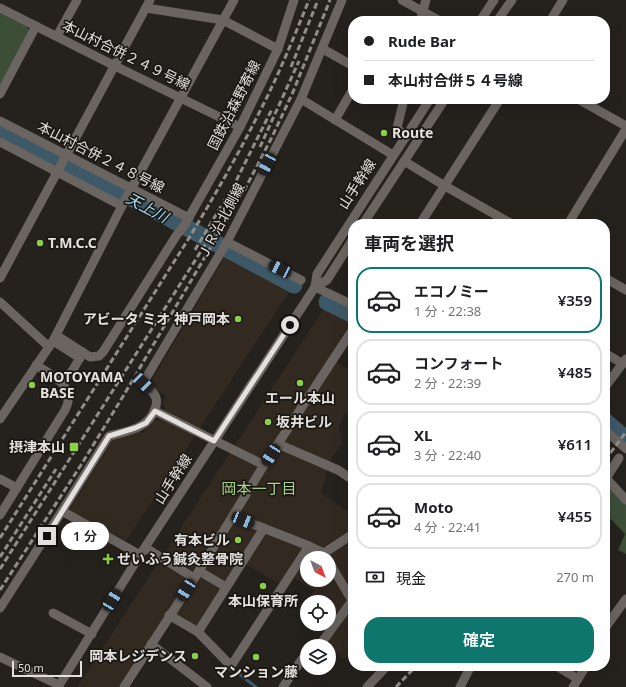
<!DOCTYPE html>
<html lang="ja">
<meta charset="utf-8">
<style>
:root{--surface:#fff;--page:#f6f6f6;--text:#202124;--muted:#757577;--line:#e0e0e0;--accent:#0f766e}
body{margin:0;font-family:"Noto Sans","Noto Sans JP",sans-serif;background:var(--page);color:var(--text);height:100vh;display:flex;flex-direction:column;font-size:15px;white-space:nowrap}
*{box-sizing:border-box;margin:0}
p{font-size:13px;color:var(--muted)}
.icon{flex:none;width:22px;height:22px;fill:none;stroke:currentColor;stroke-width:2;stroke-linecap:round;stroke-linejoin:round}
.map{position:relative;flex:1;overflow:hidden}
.panel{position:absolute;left:348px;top:219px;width:262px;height:452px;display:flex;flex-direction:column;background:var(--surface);border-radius:16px;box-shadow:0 4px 16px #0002}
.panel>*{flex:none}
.hud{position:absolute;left:348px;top:16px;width:262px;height:88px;border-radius:16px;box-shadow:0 4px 16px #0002;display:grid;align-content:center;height:88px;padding:0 16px;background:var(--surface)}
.needle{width:26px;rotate:139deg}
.tools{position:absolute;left:300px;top:551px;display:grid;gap:8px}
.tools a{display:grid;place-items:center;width:36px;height:36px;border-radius:50%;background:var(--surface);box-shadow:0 4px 16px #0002;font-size:20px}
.scale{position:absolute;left:12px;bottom:10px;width:70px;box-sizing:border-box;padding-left:4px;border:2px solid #e3e0dd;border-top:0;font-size:11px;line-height:14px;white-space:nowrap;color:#e3e0dd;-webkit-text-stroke:3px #1b1814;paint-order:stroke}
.end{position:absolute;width:18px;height:18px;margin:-9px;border:5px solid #e3e0dd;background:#111;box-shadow:0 0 0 2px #111}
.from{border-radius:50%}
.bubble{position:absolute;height:28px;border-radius:14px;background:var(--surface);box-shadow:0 4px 16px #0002;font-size:13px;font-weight:600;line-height:28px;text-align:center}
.car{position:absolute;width:12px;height:24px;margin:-12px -6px;border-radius:5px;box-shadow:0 0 3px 1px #0007;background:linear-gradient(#222 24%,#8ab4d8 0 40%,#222 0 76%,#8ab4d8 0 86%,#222 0)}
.hud b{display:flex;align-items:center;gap:14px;height:38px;font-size:15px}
.hud b+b{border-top:1px solid var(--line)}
.hud i{width:10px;height:10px;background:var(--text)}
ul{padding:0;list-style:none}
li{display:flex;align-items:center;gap:12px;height:66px;margin:0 8px 6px;padding:0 8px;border:2px solid var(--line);border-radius:16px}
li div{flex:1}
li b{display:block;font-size:15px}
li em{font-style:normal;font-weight:600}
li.selected{border-color:var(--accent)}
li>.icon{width:36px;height:36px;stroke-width:1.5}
h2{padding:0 16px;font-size:18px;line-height:48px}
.pay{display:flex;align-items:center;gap:10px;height:44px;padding:0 16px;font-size:15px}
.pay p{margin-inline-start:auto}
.action{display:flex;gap:8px;margin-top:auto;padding:8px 16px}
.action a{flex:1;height:46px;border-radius:16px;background:var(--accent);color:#fff;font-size:16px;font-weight:600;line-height:46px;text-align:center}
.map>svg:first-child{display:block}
.built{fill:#322921;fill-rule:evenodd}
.green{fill:#3c4d38}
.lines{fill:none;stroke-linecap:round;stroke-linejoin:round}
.stream{stroke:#3d5867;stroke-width:3}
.river{stroke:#3d5867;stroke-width:17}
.minor{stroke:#6a6560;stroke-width:9}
.rail{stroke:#918e8a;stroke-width:3;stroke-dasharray:6 3;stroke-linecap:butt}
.route{stroke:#e3e0dd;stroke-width:5}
.poi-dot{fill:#8bce47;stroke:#1b1814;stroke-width:1.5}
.labels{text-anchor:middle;stroke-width:3.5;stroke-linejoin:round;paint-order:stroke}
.street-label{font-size:14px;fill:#e3e0dd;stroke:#1b1814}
.poi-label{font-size:14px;font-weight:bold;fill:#e3e0dd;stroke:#1b1814;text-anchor:start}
.water-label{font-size:15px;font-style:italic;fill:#a6dcfb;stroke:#1b1814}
.neighbourhood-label{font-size:15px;fill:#aad18d;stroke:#1b1814}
</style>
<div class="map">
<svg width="626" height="687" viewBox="0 0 626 687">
<rect width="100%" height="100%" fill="#25211d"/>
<g class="built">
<polygon points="225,256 291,289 126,541 69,511 115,436 136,430 143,433 150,423 159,420 165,409 163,401 166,396 153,388 152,380"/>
<path d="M325,307L352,321L329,357L353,372V414L345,413L339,428L343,442L331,459L321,493L353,515V529L347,534L353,541V657L350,654L344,659L325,642L338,623L329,618V602H307V604L305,603L314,590L286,574L280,584L239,561L196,628L169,612L120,687H77ZM307,558H329V580H307Z"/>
</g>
<g class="green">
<polygon points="0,13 27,26 29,31 0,85"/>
<polygon points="611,487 626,504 626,554 618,550 625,534 605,513 605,494"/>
</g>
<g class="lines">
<polyline class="stream" points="230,667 256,687"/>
<g class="river">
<polyline points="0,130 135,200 294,285"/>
<polyline points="327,302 353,315"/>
<polyline points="605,421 626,439"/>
</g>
<g class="minor">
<polyline points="402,0 440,21"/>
<polyline points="0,8 115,66 240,127"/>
<polyline points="146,8 223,20 278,49"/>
<polyline points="420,21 426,0"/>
<polyline points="480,21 494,0"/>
<polyline points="497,21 512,0"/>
<polyline points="550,21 563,0"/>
<polyline points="57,36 77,0"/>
<polyline points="323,49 353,66"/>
<polyline points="0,94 36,26"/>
<polyline points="301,99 393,155"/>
<polyline points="404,99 397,128 406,137"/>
<polyline points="578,99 626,126"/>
<polyline points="335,120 353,89"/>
<polyline points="0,121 189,218"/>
<polyline points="0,142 122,206"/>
<polyline points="404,161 445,186 512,224"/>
<polyline points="363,224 445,99"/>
<polyline points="420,224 500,99"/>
<polyline points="568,224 626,129"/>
<polyline points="227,242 301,280"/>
<polyline points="0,278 150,0"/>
<polyline points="605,278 626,290"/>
<polyline points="315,287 317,274 430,99"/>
<polyline points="315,287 353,305"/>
<polyline points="0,302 49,347"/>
<polyline points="56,335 90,357 99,356 103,352 176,236 184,226 240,127 278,49 294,0"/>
<polyline points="53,341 80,358"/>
<polyline points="605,353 623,364"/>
<path d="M60,381C71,378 77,362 83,352"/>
<polyline points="605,387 626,359"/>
<polyline points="155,411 264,465"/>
<polyline points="0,419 53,341 124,202 234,0"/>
<polyline points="605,430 626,449"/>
<polyline points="278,444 338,470 353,480"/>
<polyline points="606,478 626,500"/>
<polyline points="0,479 17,488"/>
<polyline points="605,480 619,458"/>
<polyline points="62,511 140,555"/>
<path d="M0,515L65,410C66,408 68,404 68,401C71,383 48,373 36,365"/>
<polyline points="233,516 309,546 324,553 327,558"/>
<polyline points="146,548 194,578"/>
<polyline points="324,553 353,534"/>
<polyline points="329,562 353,602"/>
<polyline points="199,571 226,587"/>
<path d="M0,608L62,511L109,436C127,431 148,429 155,409C157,404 157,398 154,394C151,390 146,386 143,383L227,242L301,99L342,0"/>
<polyline points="53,613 92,634"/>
<polyline points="169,615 198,632 231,666 309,546"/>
<polyline points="605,628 626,599"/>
<polyline points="198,632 264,528"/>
<polyline points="151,644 207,687"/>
<polyline points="319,646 352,601"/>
<polyline points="0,657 59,685"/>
<polyline points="556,666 578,679"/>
<polyline points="58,687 140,555 315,287 327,280 353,239"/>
<polyline points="124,687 199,571 264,465 353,329"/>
<polyline points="283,687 302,659 307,658"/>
<polyline points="367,687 387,666"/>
<polyline points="460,687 471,666"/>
<polyline points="573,687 586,666"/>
</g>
<g class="rail">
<polyline points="291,67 318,0"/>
<polyline points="260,147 299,61"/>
<polyline points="195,250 235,183 272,109"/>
<polyline points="605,460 626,432"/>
<path d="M0,538L189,238C215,195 239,153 261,109C279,74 294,37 309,0"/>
<polyline points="0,557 56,469"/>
<polyline points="0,569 215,229"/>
<polyline points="0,590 81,465 122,398 245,189 272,137 293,92 330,0"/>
<polyline points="396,687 416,666"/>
</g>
</g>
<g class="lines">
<polyline class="route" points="47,536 109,436 135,428 146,423 155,411 214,441 290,325"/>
</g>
<g class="poi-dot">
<circle cx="384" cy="133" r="4"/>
<circle cx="40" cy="243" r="4"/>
<circle cx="238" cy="319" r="4"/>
<circle cx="300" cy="383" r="4"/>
<circle cx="32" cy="385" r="4"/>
<circle cx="268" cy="422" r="4"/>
<rect x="69" y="442" width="10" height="10" rx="2"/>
<circle cx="238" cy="540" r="4"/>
<path d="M106 553h4v4h4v4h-4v4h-4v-4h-4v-4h4z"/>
<circle cx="263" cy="586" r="4"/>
<circle cx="195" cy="656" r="4"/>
<circle cx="256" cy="657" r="4"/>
</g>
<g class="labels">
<g class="street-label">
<text transform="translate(126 55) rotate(26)" y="5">本山村合併２４９号線</text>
<text transform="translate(234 105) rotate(-63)" y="5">国鉄沿森野寄線</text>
<text transform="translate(101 157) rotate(27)" y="5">本山村合併２４８号線</text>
<text transform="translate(357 184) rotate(-57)" y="5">山手幹線</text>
<text transform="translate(221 221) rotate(-62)" y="5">ＪＲ沿北側線</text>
<text transform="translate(173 479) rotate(-57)" y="5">山手幹線</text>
</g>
<g class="poi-label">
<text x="392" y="138">Route</text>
<text x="48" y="248">T.M.C.C</text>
<text x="230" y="324" text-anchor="end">アビータ ミオ 神戸岡本</text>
<text x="40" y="382">MOTOYAMA<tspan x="40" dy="16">BASE</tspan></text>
<text x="300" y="403" text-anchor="middle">エール本山</text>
<text x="276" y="427">坂井ビル</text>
<text x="65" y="452" text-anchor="end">摂津本山</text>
<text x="230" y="545" text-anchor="end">有本ビル</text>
<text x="117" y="564">せいふう鍼灸整骨院</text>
<text x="263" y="606" text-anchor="middle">本山保育所</text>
<text x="187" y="661" text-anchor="end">岡本レジデンス</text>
<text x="256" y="677" text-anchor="middle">マンション藤</text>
</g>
<g class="water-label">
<text transform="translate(147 208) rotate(28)" y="5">天上川</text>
</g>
<g class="neighbourhood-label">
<text x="259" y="494">岡本一丁目</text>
</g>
</g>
</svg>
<div class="tools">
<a><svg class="needle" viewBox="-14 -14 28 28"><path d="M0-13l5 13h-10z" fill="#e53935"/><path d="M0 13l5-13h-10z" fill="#757577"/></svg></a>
<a><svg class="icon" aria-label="locate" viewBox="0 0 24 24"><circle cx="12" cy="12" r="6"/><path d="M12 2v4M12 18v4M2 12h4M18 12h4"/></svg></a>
<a><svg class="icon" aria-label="layers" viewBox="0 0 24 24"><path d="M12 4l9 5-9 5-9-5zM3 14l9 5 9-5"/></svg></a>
</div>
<div class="scale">50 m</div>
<i class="end from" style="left:290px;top:325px"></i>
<i class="end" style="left:47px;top:536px"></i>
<div class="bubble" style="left:61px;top:522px;width:48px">1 分</div>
<i class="car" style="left:267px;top:164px;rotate:208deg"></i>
<i class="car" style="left:280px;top:269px;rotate:296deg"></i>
<i class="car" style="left:143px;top:383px;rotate:134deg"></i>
<i class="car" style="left:271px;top:455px;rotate:213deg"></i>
<i class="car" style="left:243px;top:520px;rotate:112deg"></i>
<i class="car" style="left:186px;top:590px;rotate:213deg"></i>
<i class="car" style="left:112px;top:600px;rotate:32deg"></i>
<div class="hud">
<b><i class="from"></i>Rude Bar</b>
<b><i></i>本山村合併５４号線</b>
</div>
<section class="panel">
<h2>車両を選択</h2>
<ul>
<li class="selected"><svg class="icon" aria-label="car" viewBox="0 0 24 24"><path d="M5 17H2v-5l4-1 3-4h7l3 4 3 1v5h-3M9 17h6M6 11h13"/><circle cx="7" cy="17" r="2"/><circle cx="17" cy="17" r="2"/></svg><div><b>エコノミー</b><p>1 分 · 22:38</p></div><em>¥359</em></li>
<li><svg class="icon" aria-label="car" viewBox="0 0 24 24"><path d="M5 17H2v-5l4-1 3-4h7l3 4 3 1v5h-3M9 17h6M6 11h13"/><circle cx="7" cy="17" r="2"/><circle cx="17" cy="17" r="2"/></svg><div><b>コンフォート</b><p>2 分 · 22:39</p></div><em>¥485</em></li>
<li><svg class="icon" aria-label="car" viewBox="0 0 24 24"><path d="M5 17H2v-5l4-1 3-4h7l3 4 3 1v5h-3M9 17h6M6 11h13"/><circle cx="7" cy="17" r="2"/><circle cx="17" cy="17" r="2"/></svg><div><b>XL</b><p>3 分 · 22:40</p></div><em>¥611</em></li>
<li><svg class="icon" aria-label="car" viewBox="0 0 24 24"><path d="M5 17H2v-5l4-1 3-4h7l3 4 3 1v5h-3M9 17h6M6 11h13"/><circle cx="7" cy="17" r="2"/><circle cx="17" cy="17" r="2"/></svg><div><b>Moto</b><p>4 分 · 22:41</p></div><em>¥455</em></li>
</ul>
<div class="pay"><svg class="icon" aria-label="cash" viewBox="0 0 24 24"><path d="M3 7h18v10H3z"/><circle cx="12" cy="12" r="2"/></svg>現金<p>270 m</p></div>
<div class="action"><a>確定</a></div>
</section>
</div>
